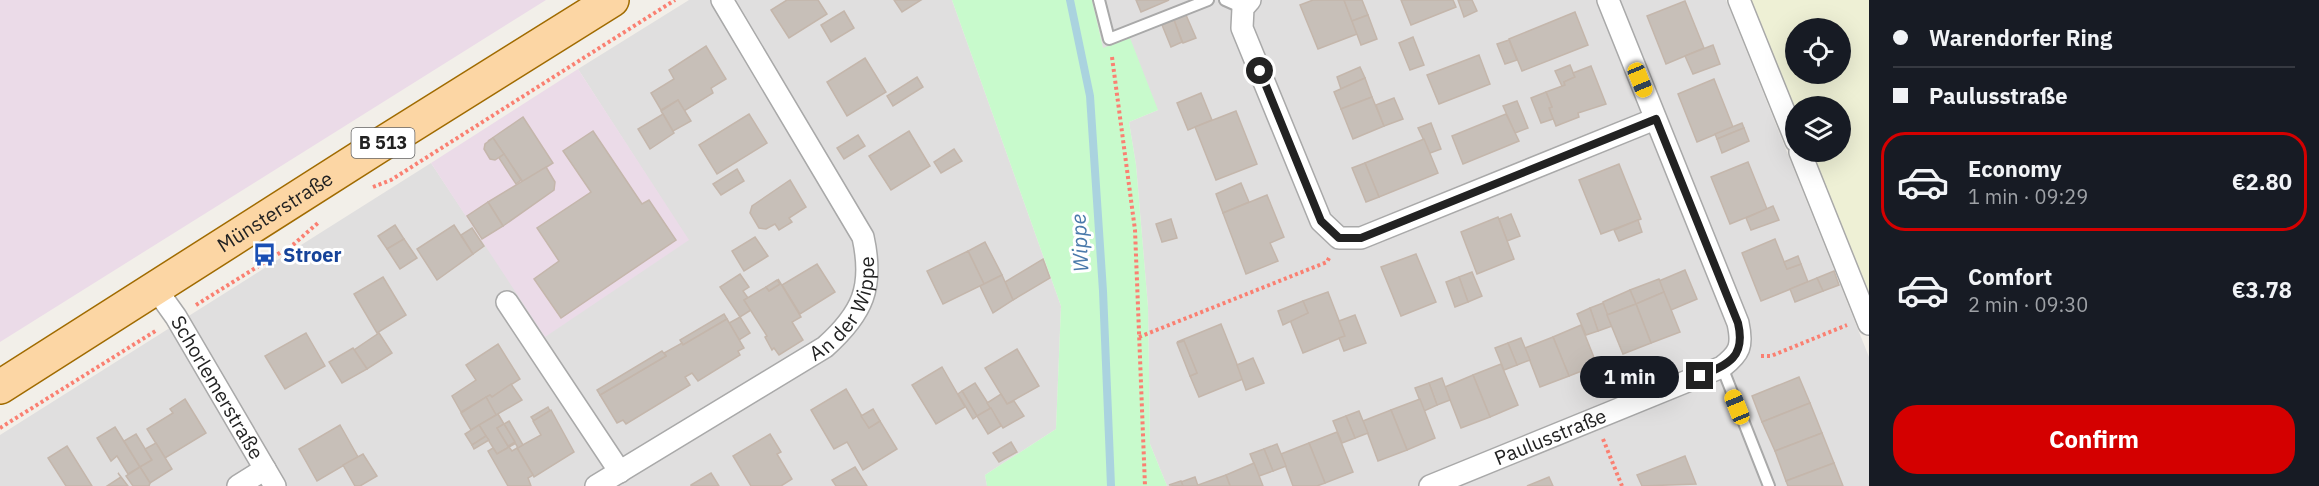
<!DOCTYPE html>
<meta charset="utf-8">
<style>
:root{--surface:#171b24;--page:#20242c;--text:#f1f3f6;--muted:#9ea1a6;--line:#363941;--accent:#d40000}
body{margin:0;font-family:"IBM Plex Sans",sans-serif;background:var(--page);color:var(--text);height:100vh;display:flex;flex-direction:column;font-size:22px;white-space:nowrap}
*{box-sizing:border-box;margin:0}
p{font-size:20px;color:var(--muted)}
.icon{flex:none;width:33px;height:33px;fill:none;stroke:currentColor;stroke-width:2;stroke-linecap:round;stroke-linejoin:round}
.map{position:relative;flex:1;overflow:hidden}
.details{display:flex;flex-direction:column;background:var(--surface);width:450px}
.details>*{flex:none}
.banner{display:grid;align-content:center;height:132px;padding:0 24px;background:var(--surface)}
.fabs{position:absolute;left:1785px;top:18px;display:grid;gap:12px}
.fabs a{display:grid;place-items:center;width:66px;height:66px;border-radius:50%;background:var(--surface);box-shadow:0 6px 24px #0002;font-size:30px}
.end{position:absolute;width:27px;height:27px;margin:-14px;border:8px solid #222;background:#fff;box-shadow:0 0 0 3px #fff}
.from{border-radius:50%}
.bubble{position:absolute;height:42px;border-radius:21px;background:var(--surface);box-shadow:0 6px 24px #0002;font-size:20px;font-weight:800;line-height:42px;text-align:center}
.car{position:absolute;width:18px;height:36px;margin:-18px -9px;border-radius:8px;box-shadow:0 0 4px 2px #0007;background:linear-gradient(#f5c518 24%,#345 0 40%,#f5c518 0 76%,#345 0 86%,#f5c518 0)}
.banner b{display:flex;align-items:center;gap:21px;height:57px;font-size:22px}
.banner b+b{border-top:2px solid var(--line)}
.banner i{width:15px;height:15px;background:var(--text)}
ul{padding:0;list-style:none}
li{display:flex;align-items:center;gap:18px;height:99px;margin:0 12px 9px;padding:0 12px;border:3px solid transparent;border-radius:24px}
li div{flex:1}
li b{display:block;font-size:22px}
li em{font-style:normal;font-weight:800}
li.active{border-color:var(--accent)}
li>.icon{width:54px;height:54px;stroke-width:1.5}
.cta{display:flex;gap:12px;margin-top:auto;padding:12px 24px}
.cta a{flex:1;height:69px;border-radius:24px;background:var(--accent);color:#fff;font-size:24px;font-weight:800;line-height:69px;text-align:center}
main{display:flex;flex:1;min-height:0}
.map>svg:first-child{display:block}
.residential{fill:#e0dfdf}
.industrial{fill:#ebdbe8}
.farmland{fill:#eef0d5;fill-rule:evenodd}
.park{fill:#c8facc}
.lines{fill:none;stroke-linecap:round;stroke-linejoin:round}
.stream{stroke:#aad3df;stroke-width:8}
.building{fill:#c7bfb8;stroke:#c4b6ab;stroke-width:1.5}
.lane-casing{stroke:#a9a9a9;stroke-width:14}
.street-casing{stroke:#a9a9a9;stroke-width:24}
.primary-casing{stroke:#a06b00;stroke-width:36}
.path{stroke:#fa8072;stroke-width:4;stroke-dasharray:3 3;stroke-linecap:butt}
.lane{stroke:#fff;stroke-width:10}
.street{stroke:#fff;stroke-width:21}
.primary{stroke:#fcd6a4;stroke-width:33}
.route{stroke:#222;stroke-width:8}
.labels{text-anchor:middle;stroke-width:6;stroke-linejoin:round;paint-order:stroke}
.shield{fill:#fff;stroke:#646464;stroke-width:1.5}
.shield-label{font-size:18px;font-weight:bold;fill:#222}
.street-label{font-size:20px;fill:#222;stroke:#fff}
.transit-label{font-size:20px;font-weight:bold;fill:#164399;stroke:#fff;text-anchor:start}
.water-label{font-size:21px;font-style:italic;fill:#4a7aab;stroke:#fff}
</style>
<main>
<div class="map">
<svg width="1869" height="486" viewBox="0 0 1869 486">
<rect width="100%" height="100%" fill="#f2efe9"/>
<g class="residential">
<polygon points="689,0 952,0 1061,306 1056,429 985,475 987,486 0,486 0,435 431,163 498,264 688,240 578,69"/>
<polygon points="1092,0 1726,0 1869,357 1869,486 1167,486 1150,444 1148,307 1136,165 1129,122 1158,110 1103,49"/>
</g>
<g class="industrial">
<polygon points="0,0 546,0 0,342"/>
<polygon points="578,69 689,240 545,337 431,163"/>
</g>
<path class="farmland" d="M1748,0H1869V301L1809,152H1840V106H1796L1795,118ZM1796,28H1840V74H1796Z"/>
<polygon class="park" points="952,0 1092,0 1103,48 1130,38 1158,110 1129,122 1136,165 1148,307 1150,444 1167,486 987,486 985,475 1056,429 1061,306"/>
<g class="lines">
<polyline class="stream" points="1070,0 1090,96 1103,291 1111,486"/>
</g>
<g class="building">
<polygon points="787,0 818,0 827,14 789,38 771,10"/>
<polygon points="894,0 921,0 902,12"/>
<polygon points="1136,0 1169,0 1141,12"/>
<polygon points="1313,0 1344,0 1357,34 1318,49 1300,5"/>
<polygon points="1344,0 1362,0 1368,15 1352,21"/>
<polygon points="1401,0 1453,0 1456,7 1411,25"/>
<polygon points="1458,0 1472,0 1477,11 1464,17"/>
<polygon points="1685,1 1704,48 1666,64 1647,16"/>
<polygon points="844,11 854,28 831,42 821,25"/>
<polygon points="1575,12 1588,45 1522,71 1509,39"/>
<polygon points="1186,15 1196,38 1183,43 1174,20"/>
<polygon points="1368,15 1377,39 1361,45 1352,21"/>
<polygon points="1174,20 1182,42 1171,47 1162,25"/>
<polygon points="1413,37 1424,65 1410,70 1399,43"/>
<polygon points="1509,40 1517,60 1505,64 1497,44"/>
<polygon points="1713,45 1720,64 1693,74 1685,56"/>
<polygon points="706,46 726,79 711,88 713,93 684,111 678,100 661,110 651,93 674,79 669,70"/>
<polygon points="1479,55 1490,84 1439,104 1427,75"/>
<polygon points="865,58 886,92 847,116 827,82"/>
<polygon points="1570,65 1575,77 1564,82 1565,85 1562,86 1555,71"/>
<polygon points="1591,66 1606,104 1578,113 1579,117 1556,126 1549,108 1552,107 1546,92 1565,85 1564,82 1575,77 1573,73"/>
<polygon points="1360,67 1365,78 1341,89 1337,77"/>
<polygon points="917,77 923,87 893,106 887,96"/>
<polygon points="1365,78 1372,97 1341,109 1334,92"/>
<polygon points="1714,79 1733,127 1697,142 1678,94"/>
<polygon points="1546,92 1552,107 1549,108 1553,119 1541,123 1531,98"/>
<polygon points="1201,93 1212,120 1188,130 1177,103"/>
<polygon points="1372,97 1384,126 1353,139 1341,109"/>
<polygon points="1394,98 1403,119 1384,126 1376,105"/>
<polygon points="678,100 691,121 673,131 661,111"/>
<polygon points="1517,101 1528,128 1515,133 1503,106"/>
<polygon points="1236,111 1257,164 1216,180 1195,127"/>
<polygon points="663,114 674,133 650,149 638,129"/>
<polygon points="749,114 767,143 717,174 699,145"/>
<polygon points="1506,114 1519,141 1463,164 1452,136"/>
<polygon points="523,117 553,163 523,182 493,138 488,141"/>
<polygon points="1431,123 1441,149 1430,153 1418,128"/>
<polygon points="1742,123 1744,128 1717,139 1715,134"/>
<polygon points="1744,128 1749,141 1722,153 1717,139"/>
<polygon points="593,131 642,204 649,200 676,240 561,318 534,279 559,261 537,228 591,192 563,151"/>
<polygon points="909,131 930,166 891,190 869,156"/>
<polygon points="858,135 865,146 844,159 837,148"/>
<polygon points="493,138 504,154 495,160 490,159 484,149 485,144"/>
<polygon points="1424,139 1438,173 1379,197 1365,163"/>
<polygon points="954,149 962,161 941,173 934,162"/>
<polygon points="504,154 521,180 516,184 499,158"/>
<polygon points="1748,162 1767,209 1730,224 1711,177"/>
<polygon points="1365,163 1379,197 1366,202 1352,168"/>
<polygon points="1619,164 1641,219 1601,234 1579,180"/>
<polygon points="546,167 555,182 554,190 503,226 488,202"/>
<polygon points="737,169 744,181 721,195 713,184"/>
<polygon points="790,180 806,207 789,218 792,222 779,230 775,224 766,229 759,228 750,213 752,206"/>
<polygon points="1241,183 1249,202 1223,213 1216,194"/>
<polygon points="1267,195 1284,237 1270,243 1278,261 1246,274 1223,213"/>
<polygon points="488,202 503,226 482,239 467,216"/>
<polygon points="1773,206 1779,220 1751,230 1746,218"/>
<polygon points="1511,214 1520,236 1507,241 1499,219"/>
<polygon points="1498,217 1514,259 1477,274 1461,232"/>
<polygon points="1171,219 1177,238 1162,242 1156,224"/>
<polygon points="1638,220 1642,232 1619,241 1614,230"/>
<polygon points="395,225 404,239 387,249 378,236"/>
<polygon points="454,225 473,254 437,280 417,249"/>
<polygon points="472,228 484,246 473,254 461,235"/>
<polygon points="755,237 768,256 744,271 732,251"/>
<polygon points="404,239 417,258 400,269 387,249"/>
<polygon points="1775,239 1787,269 1801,264 1808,282 1761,301 1742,253"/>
<polygon points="985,242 1002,275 984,284 968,251"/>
<polygon points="968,251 984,284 943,304 927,271"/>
<polygon points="1416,254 1436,302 1401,316 1381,267"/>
<polygon points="1798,256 1801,264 1787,269 1784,262"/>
<polygon points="1043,259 1050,278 1013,300 1005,282"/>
<polygon points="817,264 835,292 800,314 782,285"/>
<polygon points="1685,270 1697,299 1671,310 1659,281"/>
<polygon points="1834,271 1839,285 1823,291 1817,278"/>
<polygon points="1472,272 1482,296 1468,302 1459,277"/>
<polygon points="740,274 749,287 743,291 748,298 744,300 751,310 740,317 720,287"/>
<polygon points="1002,275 1013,300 993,313 980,286"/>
<polygon points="383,277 406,315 377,333 354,294"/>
<polygon points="1459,277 1468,302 1455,307 1446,282"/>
<polygon points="1817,278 1823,291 1795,302 1790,289"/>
<polygon points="778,279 801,317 792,322 803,340 779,355 774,348 772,350 765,337 767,336 744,300 766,287 769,291 780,284"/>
<polygon points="1659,279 1664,292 1636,304 1630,290"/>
<polygon points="777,280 780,284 769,291 766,287"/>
<polygon points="1630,290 1636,304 1607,315 1603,302"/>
<polygon points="1328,292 1345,336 1303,353 1290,320 1308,313 1303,301"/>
<polygon points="1664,292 1680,332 1651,343 1636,304"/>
<polygon points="1303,301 1308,313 1283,325 1278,311"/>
<polygon points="1603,303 1612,326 1598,331 1590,308"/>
<polygon points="1636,304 1651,343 1623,354 1607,315"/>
<polygon points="1590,308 1598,331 1586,335 1577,314"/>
<polygon points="724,314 727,319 683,345 680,340"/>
<polygon points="1355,315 1366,343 1344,351 1339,338 1345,336 1339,321"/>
<polygon points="740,317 750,333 739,340 729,323"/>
<polygon points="727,319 744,348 738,351 740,355 698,381 692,373 685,377 690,385 626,424 623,420 617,423 600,395 666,356 664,353 682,343 683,345"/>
<polygon points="1221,324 1243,379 1199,397 1190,376 1197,373 1184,341 1177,342"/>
<polygon points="1581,325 1597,365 1569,376 1553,337"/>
<polygon points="306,333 325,366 285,389 265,356"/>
<polygon points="379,333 392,353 367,369 354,350"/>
<polygon points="1553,337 1569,376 1540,387 1525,348"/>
<polygon points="1521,338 1530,360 1517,365 1508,343"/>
<polygon points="1184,341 1197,373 1190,376 1177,343"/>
<polygon points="1508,343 1517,365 1504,370 1495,348"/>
<polygon points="498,344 520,379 492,397 490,395 461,412 452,396 476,380 466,365"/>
<polygon points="353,348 367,369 342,383 329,362"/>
<polygon points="1017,349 1039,386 1007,404 985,368"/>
<polygon points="662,351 666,356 600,395 597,390"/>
<polygon points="1253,358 1264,383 1246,390 1237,365"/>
<polygon points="1501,364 1518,405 1490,417 1473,375"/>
<polygon points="942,367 965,407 936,424 912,385"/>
<polygon points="1473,375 1490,417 1461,428 1445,387"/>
<polygon points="1799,377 1810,403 1762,422 1752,396"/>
<polygon points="1442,378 1450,400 1437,405 1429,383"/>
<polygon points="975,383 991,408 977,416 962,391"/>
<polygon points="1429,383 1437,405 1424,411 1415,388"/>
<polygon points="511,384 522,400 496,415 486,397 490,395 492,397"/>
<polygon points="846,389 869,428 880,421 897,449 863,470 847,442 834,449 811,410"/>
<polygon points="962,391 977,416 973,419 958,394"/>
<polygon points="1001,394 1007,404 1014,401 1024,416 1003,428 987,403"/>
<polygon points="486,397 496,415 471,430 461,413"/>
<polygon points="185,399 206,433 165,458 147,429 173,413 170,409"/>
<polygon points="1420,399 1435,438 1407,450 1391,410"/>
<polygon points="1810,403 1822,433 1775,451 1762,422"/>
<polygon points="548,407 550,411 534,421 531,417"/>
<polygon points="991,408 1001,426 988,434 977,416"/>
<polygon points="873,409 880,421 869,428 861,416"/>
<polygon points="551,410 574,452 534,477 517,448 541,435 533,421"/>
<polygon points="1391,410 1407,450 1378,461 1363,421"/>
<polygon points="1359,411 1368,433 1355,438 1346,416"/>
<polygon points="498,414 504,424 497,428 508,446 516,443 497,454 479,425"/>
<polygon points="1346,416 1355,438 1342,443 1333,421"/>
<polygon points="509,421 523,445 518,448 504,424"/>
<polygon points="504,424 515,442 508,446 497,428"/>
<polygon points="340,425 358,457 317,481 299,449"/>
<polygon points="479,425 486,436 472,445 465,434"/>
<polygon points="115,427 140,467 128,474 117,456 111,461 97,438"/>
<polygon points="1337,432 1353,472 1325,483 1309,443"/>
<polygon points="1822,433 1834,463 1786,481 1775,451"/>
<polygon points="136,434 152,460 140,467 124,441"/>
<polygon points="770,434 781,452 777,454 792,479 781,486 751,486 733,456"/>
<polygon points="486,436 489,440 474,449 472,445"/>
<polygon points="1011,442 1017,452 999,462 993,453"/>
<polygon points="156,443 172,469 150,483 140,467 152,460 145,449"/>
<polygon points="1309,443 1325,483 1317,486 1293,486 1281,454"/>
<polygon points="1277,444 1286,466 1273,471 1264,449"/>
<polygon points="67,446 92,486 66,486 48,458"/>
<polygon points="509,447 512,451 517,448 533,475 528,478 531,486 508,486 488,451 493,448 497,454"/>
<polygon points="1264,449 1273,471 1259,476 1250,454"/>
<polygon points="363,454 377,476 360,486 355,486 343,465"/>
<polygon points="1685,456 1696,484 1642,486 1637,475"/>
<polygon points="1254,463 1263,486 1230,486 1226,475"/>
<polygon points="1834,463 1843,486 1788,486 1786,481"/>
<polygon points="140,467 150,483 149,486 133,486 126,476"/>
<polygon points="855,467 867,486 836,486 832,480"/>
<polygon points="118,473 128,486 107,486 121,477"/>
<polygon points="711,473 719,486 691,486 691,485"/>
<polygon points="1226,475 1230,486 1198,486 1198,485"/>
<polygon points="1195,477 1198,486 1183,486 1181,482"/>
<polygon points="1549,477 1553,486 1527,486"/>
<polygon points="1181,481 1183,486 1169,485"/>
</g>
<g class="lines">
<defs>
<g id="lane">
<polyline points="1099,0 1109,39 1208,0"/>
<polyline points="1225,0 1243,8"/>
<polyline points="1722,367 1769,486"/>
</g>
<g id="street">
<polyline points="1250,0 1243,8 1242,28 1321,221 1339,238 1361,238 1655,119"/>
<polyline points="1739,0 1796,141"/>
<polyline points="1800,152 1869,324"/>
<path id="s1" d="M156,289L176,317L275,486"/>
<polyline points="507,302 620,472"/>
<polyline points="238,486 265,469"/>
<path id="s2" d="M596,486L825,347C863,313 874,287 863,237L722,0"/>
<path id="s3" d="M1430,486L1722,367C1740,353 1743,346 1738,323L1608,0"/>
</g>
<g id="primary">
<path id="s4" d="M0,387L377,147L612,0"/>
</g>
</defs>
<use href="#lane" class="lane-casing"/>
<use href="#street" class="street-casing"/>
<use href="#primary" class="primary-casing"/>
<g class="path">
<polyline points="1112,57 1135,230 1145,486"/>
<polyline points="373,187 391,180 675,0"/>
<polyline points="196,305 294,244 319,222"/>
<polyline points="1139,337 1327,262 1329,258"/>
<polyline points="1761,356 1771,356 1847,325"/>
<polyline points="0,428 157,330"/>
<polyline points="1603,439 1622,486"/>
</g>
<use href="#lane" class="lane"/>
<use href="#street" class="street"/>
<use href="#primary" class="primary"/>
</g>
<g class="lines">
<path class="route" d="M1260,71L1321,221L1339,238H1361L1656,119L1738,323C1746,357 1729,364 1700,376"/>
</g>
<defs>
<symbol id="bus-bare" viewBox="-9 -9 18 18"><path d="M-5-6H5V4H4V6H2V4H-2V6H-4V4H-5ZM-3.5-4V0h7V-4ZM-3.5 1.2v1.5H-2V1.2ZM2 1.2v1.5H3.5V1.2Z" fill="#1a4fb4" stroke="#fff" stroke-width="2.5" paint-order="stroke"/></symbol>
</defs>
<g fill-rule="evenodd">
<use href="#bus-bare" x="248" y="238" width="33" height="33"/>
</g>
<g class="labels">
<rect class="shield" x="351.5" y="128" width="63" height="30" rx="4.5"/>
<g class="shield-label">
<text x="383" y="149">B 513</text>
</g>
<g class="street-label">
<text dy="7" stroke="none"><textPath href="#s4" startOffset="326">Münsterstraße</textPath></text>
<text dy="7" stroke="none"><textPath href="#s2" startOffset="312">An der Wippe</textPath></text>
<text dy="7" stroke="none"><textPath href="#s1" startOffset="116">Schorlemerstraße</textPath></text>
<text dy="7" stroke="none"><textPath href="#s3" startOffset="130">Paulusstraße</textPath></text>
</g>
<g class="transit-label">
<text x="283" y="262">Stroer</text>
</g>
<g class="water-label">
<text transform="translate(1080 243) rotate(-93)" y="7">Wippe</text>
</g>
</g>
</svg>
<div class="fabs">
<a><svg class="icon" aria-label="locate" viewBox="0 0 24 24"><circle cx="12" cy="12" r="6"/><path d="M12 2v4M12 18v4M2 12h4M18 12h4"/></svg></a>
<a><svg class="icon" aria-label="layers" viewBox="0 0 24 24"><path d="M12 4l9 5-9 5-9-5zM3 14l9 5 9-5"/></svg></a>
</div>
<i class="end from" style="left:1260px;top:71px"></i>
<i class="end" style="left:1700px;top:376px"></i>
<div class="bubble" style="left:1580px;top:356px;width:99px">1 min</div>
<i class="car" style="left:1640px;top:80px;rotate:158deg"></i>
<i class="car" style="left:1737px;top:407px;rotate:338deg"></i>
</div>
<section class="details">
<div class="banner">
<b><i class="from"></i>Warendorfer Ring</b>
<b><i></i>Paulusstraße</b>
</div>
<ul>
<li class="active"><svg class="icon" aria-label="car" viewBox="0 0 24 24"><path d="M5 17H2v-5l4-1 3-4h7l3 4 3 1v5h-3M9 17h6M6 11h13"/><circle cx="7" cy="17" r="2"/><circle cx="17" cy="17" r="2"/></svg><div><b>Economy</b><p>1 min · 09:29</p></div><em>€2.80</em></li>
<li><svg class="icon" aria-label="car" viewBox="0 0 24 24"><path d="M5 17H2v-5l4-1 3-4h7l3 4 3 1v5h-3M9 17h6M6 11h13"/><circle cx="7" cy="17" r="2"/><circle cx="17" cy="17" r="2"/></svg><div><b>Comfort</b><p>2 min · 09:30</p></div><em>€3.78</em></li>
</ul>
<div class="cta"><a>Confirm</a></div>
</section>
</main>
